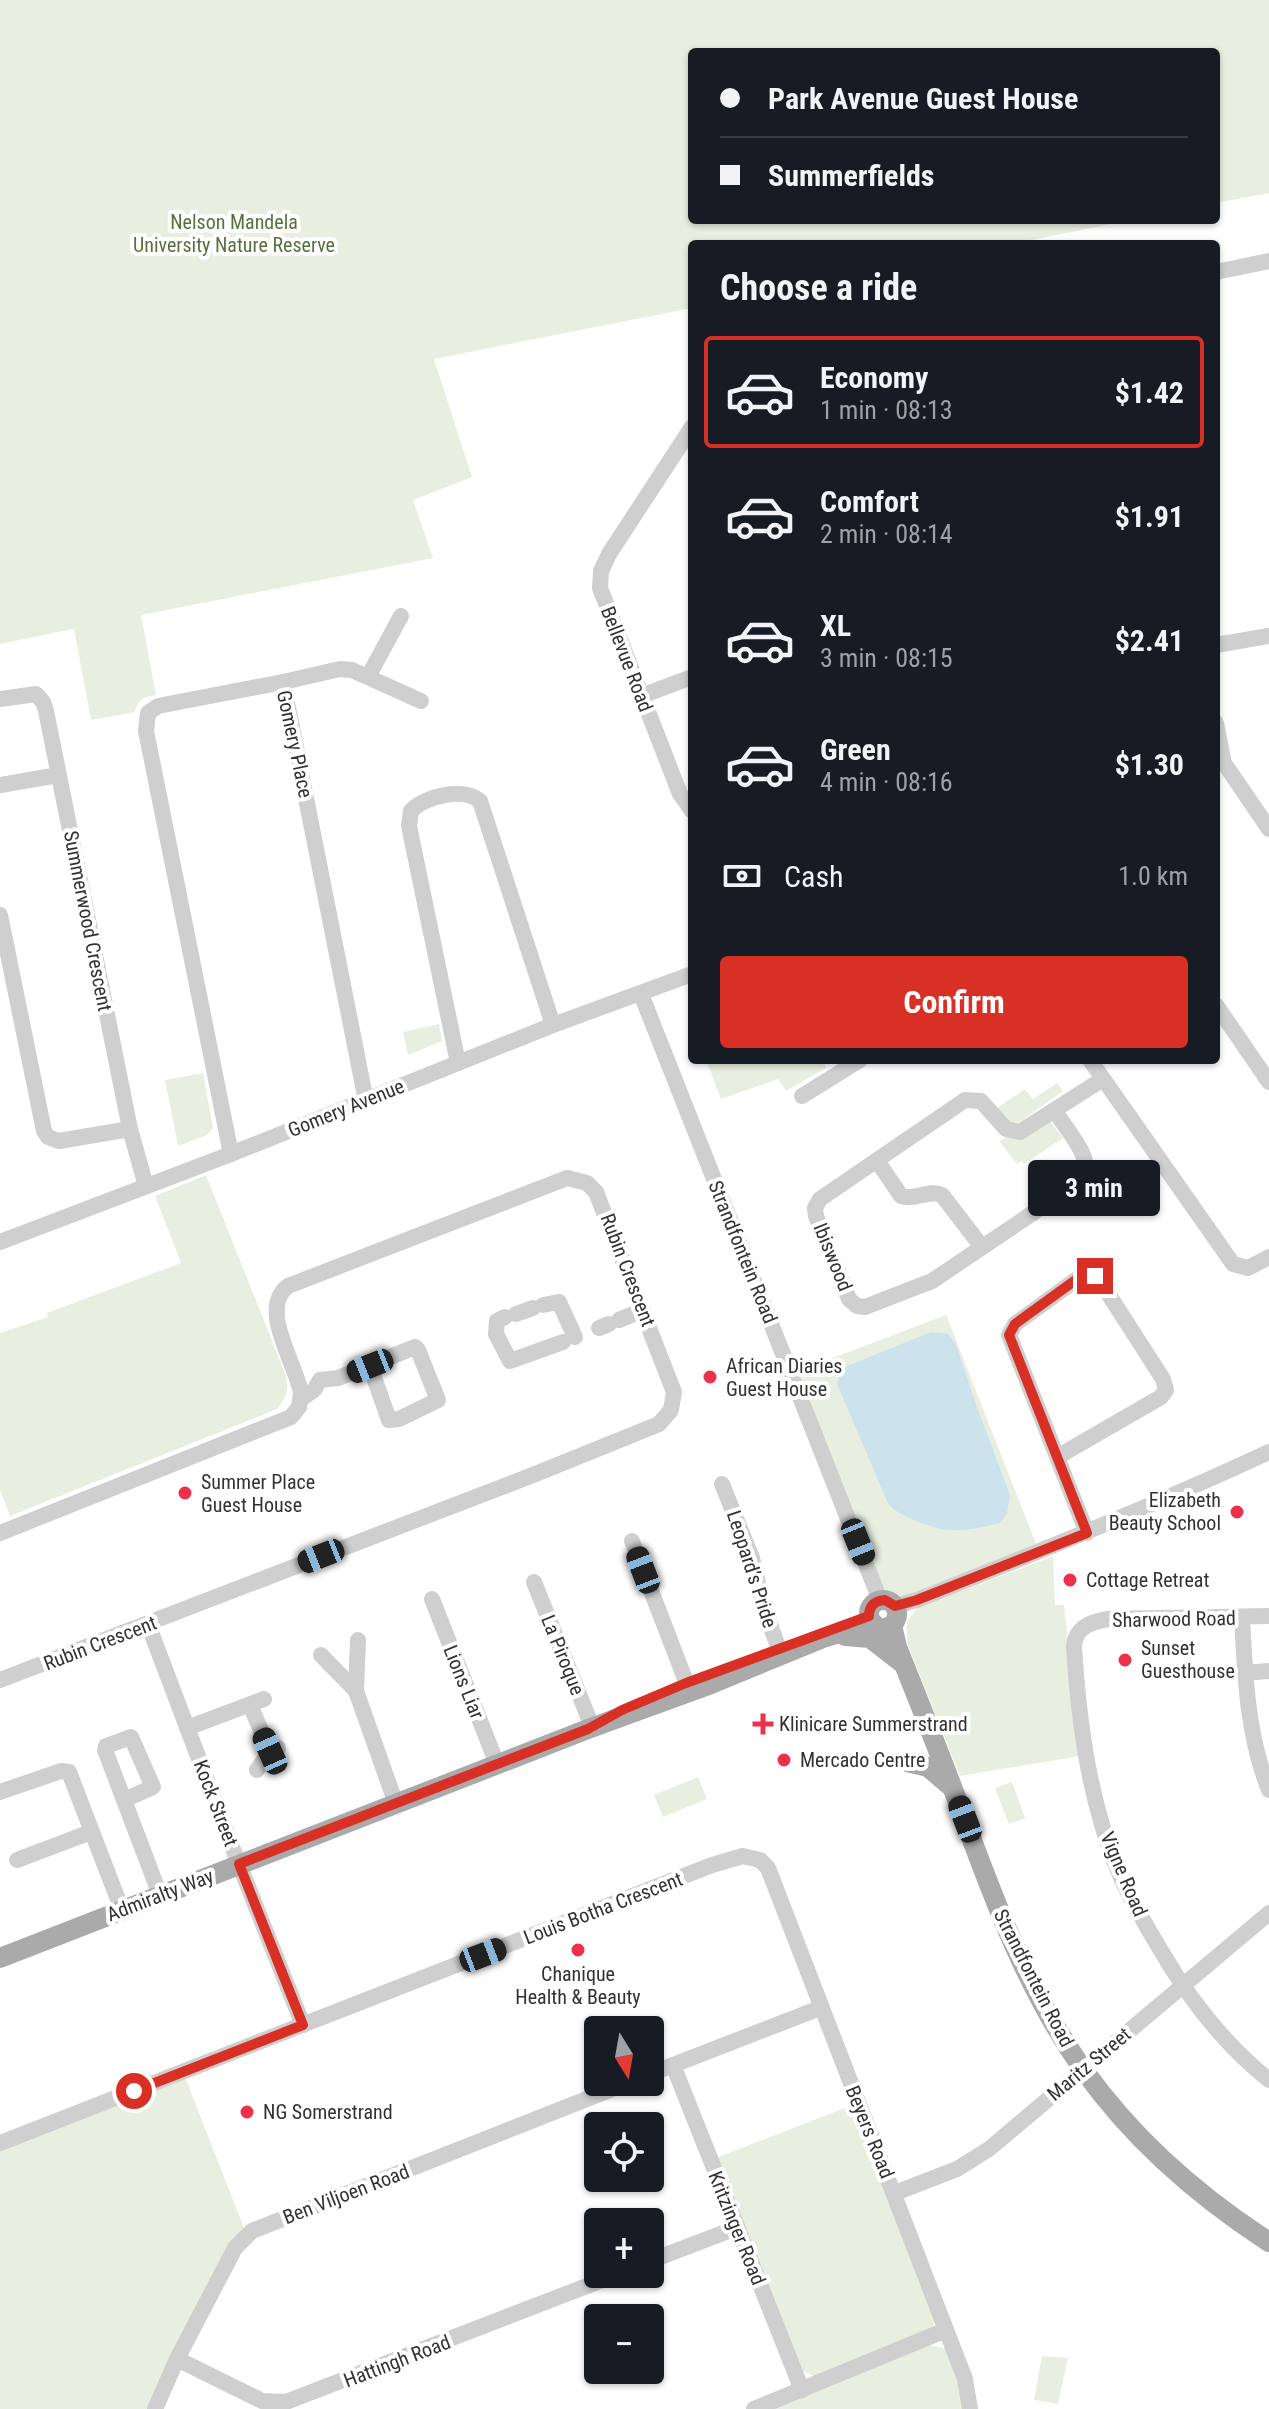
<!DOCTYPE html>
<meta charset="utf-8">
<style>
:root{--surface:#171b24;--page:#20242c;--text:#f1f3f6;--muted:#9ea1a6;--line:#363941;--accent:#d93025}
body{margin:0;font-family:"Roboto Condensed",sans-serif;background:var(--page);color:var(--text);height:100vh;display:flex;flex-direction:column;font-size:30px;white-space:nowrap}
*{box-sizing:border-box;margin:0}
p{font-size:26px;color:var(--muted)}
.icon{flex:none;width:44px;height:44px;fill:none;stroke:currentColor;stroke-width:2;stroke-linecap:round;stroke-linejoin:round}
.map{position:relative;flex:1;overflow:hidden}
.panel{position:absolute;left:688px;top:240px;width:532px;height:824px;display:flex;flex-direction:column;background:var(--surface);border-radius:8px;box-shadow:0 2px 6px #0004}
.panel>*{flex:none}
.hud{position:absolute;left:688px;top:48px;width:532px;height:176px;border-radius:8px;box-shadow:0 2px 6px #0004;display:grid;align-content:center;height:176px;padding:0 32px;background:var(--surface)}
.needle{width:52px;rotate:169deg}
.tools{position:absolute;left:584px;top:2016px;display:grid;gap:16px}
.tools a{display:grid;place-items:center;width:80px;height:80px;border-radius:8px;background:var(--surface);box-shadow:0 2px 6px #0004;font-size:40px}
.end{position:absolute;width:36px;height:36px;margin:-18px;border:10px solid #d93025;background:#fff;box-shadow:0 0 0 4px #fff}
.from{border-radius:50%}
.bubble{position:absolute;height:56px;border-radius:8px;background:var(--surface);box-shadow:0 2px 6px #0004;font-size:26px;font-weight:700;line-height:56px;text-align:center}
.car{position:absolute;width:24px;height:48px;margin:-24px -12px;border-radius:10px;box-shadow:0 0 6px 2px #0007;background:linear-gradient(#222 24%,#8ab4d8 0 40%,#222 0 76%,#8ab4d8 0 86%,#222 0)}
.hud b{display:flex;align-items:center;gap:28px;height:76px;font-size:30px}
.hud b+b{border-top:2px solid var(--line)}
.hud i{width:20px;height:20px;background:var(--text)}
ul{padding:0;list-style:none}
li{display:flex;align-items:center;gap:24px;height:112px;margin:0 16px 12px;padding:0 16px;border:4px solid transparent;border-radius:8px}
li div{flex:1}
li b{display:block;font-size:30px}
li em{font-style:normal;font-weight:700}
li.current{border-color:var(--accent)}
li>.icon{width:72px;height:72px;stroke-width:1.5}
h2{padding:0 32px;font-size:36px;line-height:96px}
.pay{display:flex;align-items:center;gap:20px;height:88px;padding:0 32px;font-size:30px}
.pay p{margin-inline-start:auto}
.primary-button{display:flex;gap:16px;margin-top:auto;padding:16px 32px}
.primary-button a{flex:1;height:92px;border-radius:8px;background:var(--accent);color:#fff;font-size:32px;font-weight:700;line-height:92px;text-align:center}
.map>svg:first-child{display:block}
.green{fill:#e9efe0}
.water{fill:#cce3ee}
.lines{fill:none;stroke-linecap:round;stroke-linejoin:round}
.minor{stroke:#cfcfcf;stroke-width:16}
.major{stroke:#aaa;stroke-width:20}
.route{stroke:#d93025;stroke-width:10}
.poi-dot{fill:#eb324a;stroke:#fff;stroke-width:3}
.labels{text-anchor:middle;stroke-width:8;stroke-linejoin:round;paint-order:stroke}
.park-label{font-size:20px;fill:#58703d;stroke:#fff}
.street-label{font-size:20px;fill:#323232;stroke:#fff}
.poi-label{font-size:20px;fill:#323232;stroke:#fff;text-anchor:start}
</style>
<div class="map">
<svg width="1269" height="2409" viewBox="0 0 1269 2409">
<rect width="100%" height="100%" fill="#fff"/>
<g class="green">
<path d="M0,0H1269V193L1216,203V52H692V220H1132L1011,244H692V308L434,359L472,477L413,500L433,558L141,615L156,695C144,697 138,699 135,712L91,720L74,629L0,644Z"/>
<polygon points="439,1024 442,1041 408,1055 403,1032"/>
<polygon points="706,1060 823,1060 826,1068 786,1091 778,1079 721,1099"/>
<polygon points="203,1073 213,1128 207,1135 178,1146 165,1080"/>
<polygon points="1057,1083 1063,1091 1020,1122 1008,1125 994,1110 1025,1089 1033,1099"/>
<polygon points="1047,1117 1063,1138 1024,1164 1022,1161 1017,1164 999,1141"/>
<path d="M206,1175L286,1376C289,1391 286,1398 277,1409L10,1516L0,1490V1333L48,1317L47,1313L181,1263L155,1196Z"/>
<path d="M946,1315L1037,1546L906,1598C894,1599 886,1596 878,1586L799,1371Z"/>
<polygon points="1053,1556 1055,1605 1064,1605 1080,1756 960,1776 907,1643 907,1622 917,1608"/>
<polygon points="698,1777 707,1799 663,1817 654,1795"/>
<polygon points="1012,1782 1025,1818 1009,1824 995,1788"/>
<polygon points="185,2077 244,2228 149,2409 0,2409 0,2149"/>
<polygon points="855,2104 935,2322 932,2329 816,2377 801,2370 716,2158"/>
<polygon points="930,2345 947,2349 966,2409 766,2409"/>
<polygon points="1042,2356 1068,2358 1058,2404 1034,2400"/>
</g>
<path class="water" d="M931,1332L948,1334L956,1344L977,1407L1010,1495L1007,1514L1000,1523C961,1533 944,1534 907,1517C898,1512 892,1510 887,1501L837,1384L839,1376L847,1366Z"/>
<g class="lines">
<g class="minor">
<polyline points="1216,272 1269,261"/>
<polyline points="692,427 609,554 601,571 600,588 680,794 692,811"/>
<polyline points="1216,645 1269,636"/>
<polyline points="369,675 401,616"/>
<polyline points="283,682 340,669 352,670 421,701"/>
<polyline points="641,696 692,677"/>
<polyline points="0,699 36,694 43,702 46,711 130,1129 146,1186"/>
<polyline points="1216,723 1224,763 1269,829"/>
<polyline points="0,785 58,775"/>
<polyline points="0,915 44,1131 48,1137 59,1141 130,1129"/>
<polyline points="641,994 880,1600"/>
<polyline points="1216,1005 1269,1082"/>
<polyline points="1090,1060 1233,1264 1248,1268 1269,1257"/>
<path d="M458,1063L409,826L411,811C424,796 464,787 480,801L553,1025"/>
<polyline points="802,1096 860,1060"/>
<path d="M1055,1111C1065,1128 1093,1157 1085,1178L932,1281L865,1307L857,1306L849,1299L816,1216L815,1208L820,1199L965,1100L981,1101L1006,1129L1020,1132L1103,1079"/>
<polyline points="231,1154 146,731 148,713 158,706 283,682 366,1101"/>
<path d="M878,1162L901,1196C915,1201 928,1189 942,1195L982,1247"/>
<polyline points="0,1242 231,1154 553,1025 692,974"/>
<polyline points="543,1305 559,1302 575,1337"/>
<polyline points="516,1314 533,1308"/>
<polyline points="505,1317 497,1321 496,1334 510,1361 563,1342"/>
<polyline points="619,1320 643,1310"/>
<polyline points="599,1328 609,1324"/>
<polyline points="301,1399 314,1390 320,1380 338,1378 415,1347 418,1350 438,1400 399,1419 389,1420 370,1366"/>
<polyline points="1057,1457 1161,1397 1166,1390 1163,1379 1100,1281 1090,1274 1081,1276 1015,1324 1009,1335 1087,1533"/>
<polyline points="722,1484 752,1558 763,1605 781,1655"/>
<path d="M0,1533L291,1417L299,1407L301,1393C296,1363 258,1309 288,1286L567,1178L587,1183L596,1192L674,1392L671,1410L659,1424L533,1475L0,1680"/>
<polyline points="632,1541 690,1692"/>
<polyline points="534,1582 593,1729"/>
<polyline points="432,1599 497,1764"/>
<path d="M895,1606L917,1600C1036,1553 1153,1506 1269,1452"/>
<path d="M1269,1616L1108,1619C1091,1622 1075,1627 1074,1647C1079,1726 1090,1807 1122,1880C1133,1904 1147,1927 1160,1949C1189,1999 1224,2044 1269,2080"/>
<path d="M1242,1617C1245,1675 1247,1735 1269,1790"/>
<polyline points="148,1624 233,1849 303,2025"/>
<polyline points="358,1640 356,1691 396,1804"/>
<polyline points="321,1655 356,1691"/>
<polyline points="1244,1673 1269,1671"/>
<polyline points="250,1705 270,1751 278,1748"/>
<polyline points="187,1728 264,1699"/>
<polyline points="257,1770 270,1751"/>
<polyline points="0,1792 61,1771 69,1772 122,1910"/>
<polyline points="124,1800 153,1787 131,1737 106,1746 105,1750 160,1895"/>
<polyline points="17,1860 91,1832"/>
<polyline points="673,2065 802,2390"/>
<polyline points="650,2074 820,2008"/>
<polyline points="0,2143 712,1865 743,1856 760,1860 768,1868 965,2379 970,2409"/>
<polyline points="895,2193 957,2169 989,2149 1269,1913"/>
<polyline points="650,2261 736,2228"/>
<polyline points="177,2359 262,2401 286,2402 618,2274"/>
<polyline points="155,2409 177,2359 235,2248 252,2231 630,2082"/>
<polyline points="754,2409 946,2330"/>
</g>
<g class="major">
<circle cx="883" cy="1614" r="14"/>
<path d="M892,1625L897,1647C918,1699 939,1752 959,1805C993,1897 1026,1989 1083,2069C1132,2138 1198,2196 1269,2242"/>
<polyline points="845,1636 870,1638 901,1662"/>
<polyline points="907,1762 928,1767 949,1785"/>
<polyline points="0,1958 588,1729 711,1684 823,1638 873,1623"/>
</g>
</g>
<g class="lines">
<path class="route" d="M134,2091L303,2025L239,1864L588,1729L622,1710L686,1683L869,1616C869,1606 874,1601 885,1600L895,1606L917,1600L1087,1533L1009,1335L1015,1324L1081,1276L1086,1274L1095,1276"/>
</g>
<g class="poi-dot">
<circle cx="710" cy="1377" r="8"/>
<circle cx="185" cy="1493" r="8"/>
<circle cx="1237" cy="1512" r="8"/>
<circle cx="1070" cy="1580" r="8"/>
<circle cx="1125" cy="1660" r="8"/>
<path d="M759 1712h8v8h8v8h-8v8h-8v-8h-8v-8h8z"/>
<circle cx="784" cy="1760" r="8"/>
<circle cx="578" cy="1950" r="8"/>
<circle cx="247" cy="2112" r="8"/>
</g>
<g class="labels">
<g class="park-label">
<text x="234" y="229">Nelson Mandela<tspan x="234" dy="23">University Nature Reserve</tspan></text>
</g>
<g class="street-label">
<text transform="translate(627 659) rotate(69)" y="7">Bellevue Road</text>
<text transform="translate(295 744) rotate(78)" y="7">Gomery Place</text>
<text transform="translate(88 921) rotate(79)" y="7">Summerwood Crescent</text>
<text transform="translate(346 1108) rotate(-22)" y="7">Gomery Avenue</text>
<text transform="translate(743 1252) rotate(68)" y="7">Strandfontein Road</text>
<text transform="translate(833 1257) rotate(68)" y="7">Ibiswood</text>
<text transform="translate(628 1270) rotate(69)" y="7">Rubin Crescent</text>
<text transform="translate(752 1569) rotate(72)" y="7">Leopard’s Pride</text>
<text transform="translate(1174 1619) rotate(-1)" y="7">Sharwood Road</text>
<text transform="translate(100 1643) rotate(-21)" y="7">Rubin Crescent</text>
<text transform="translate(563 1655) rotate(68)" y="7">La Piroque</text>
<text transform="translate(464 1682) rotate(68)" y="7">Lions Liar</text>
<text transform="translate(216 1803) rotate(69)" y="7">Kock Street</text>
<text transform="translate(1124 1874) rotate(67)" y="7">Vigne Road</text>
<text transform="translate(160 1895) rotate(-21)" y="7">Admiralty Way</text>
<text transform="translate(603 1908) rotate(-21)" y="7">Louis Botha Crescent</text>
<text transform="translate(1034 1978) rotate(63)" y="7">Strandfontein Road</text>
<text transform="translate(1089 2064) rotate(-40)" y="7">Maritz Street</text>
<text transform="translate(870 2132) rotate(68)" y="7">Beyers Road</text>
<text transform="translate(346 2194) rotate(-21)" y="7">Ben Viljoen Road</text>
<text transform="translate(737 2228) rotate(68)" y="7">Kritzinger Road</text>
<text transform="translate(397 2361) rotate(-21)" y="7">Hattingh Road</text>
</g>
<g class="poi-label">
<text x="726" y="1373">African Diaries<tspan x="726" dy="23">Guest House</tspan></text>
<text x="201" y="1489">Summer Place<tspan x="201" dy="23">Guest House</tspan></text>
<text x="1221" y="1507" text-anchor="end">Elizabeth<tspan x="1221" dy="23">Beauty School</tspan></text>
<text x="1086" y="1587">Cottage Retreat</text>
<text x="1141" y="1655">Sunset<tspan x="1141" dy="23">Guesthouse</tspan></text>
<text x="779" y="1731">Klinicare Summerstrand</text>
<text x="800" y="1767">Mercado Centre</text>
<text x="578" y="1981" text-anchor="middle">Chanique<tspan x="578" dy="23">Health &amp; Beauty</tspan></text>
<text x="263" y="2119">NG Somerstrand</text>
</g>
</g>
</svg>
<div class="tools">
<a><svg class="needle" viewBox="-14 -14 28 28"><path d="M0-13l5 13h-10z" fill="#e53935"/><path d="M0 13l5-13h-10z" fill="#9ea1a6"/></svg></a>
<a><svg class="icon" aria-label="locate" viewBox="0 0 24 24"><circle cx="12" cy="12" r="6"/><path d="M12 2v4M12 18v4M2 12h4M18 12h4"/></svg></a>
<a>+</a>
<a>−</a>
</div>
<i class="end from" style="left:134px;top:2091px"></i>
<i class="end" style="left:1095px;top:1276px"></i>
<div class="bubble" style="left:1028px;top:1160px;width:132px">3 min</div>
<i class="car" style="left:370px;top:1366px;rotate:248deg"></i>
<i class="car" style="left:858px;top:1542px;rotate:158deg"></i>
<i class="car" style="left:321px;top:1556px;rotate:248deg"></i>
<i class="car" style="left:643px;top:1570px;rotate:339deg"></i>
<i class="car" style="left:270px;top:1751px;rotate:336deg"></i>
<i class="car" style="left:965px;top:1819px;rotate:339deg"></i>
<i class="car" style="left:483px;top:1955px;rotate:69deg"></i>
<div class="hud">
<b><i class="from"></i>Park Avenue Guest House</b>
<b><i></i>Summerfields</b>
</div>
<section class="panel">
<h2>Choose a ride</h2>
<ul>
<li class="current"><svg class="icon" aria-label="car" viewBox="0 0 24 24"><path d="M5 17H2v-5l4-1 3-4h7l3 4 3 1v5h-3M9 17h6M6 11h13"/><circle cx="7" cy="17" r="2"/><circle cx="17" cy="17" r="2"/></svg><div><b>Economy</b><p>1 min · 08:13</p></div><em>$1.42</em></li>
<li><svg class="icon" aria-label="car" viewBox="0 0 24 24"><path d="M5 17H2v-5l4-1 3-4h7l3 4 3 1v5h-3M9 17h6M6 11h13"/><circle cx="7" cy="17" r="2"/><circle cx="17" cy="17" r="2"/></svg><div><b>Comfort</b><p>2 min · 08:14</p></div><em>$1.91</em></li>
<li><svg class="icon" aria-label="car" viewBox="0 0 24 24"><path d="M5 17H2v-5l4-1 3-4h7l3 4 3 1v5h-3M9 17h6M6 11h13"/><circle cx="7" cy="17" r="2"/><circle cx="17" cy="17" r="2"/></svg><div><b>XL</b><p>3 min · 08:15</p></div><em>$2.41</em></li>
<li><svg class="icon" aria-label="car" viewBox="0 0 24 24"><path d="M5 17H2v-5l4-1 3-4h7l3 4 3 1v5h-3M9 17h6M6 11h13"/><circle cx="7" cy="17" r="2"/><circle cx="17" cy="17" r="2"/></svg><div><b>Green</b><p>4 min · 08:16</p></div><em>$1.30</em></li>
</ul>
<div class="pay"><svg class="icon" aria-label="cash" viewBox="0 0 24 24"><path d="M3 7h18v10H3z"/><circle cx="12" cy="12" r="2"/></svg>Cash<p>1.0 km</p></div>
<div class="primary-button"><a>Confirm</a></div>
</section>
</div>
